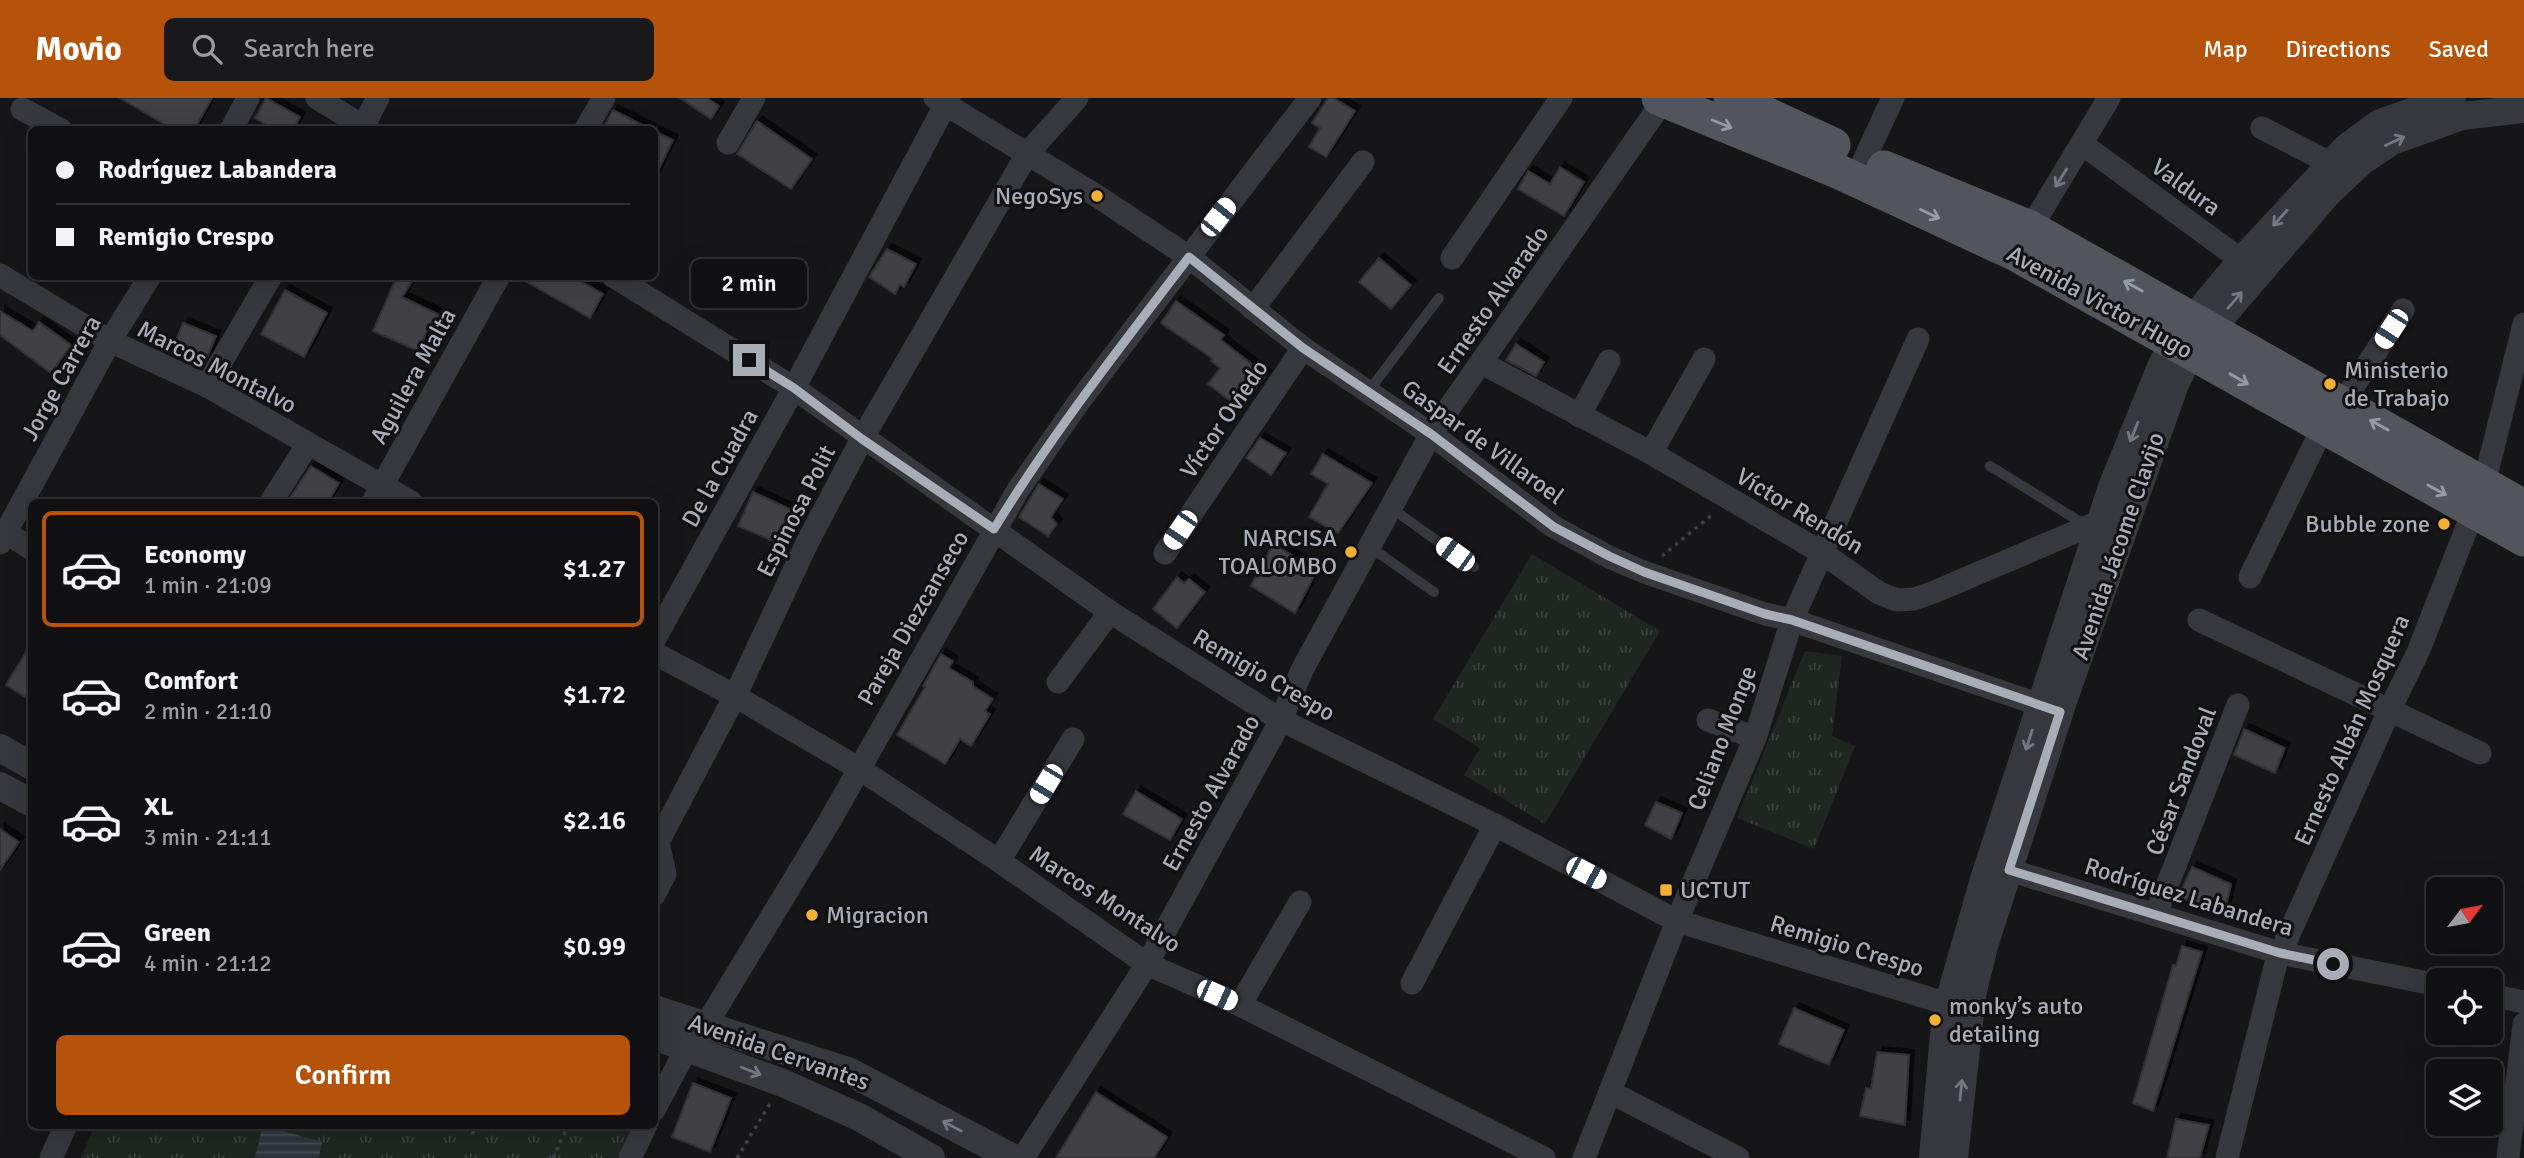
<!DOCTYPE html>
<meta charset="utf-8">
<style>
:root{--surface:#101012;--page:#19191b;--text:#f1f3f6;--muted:#9c9d9f;--line:#303032;--accent:#b45309}
body{margin:0;font-family:Signika,sans-serif;background:var(--page);color:var(--text);height:100vh;display:flex;flex-direction:column;font-size:26px;white-space:nowrap}
*{box-sizing:border-box;margin:0}
p{font-size:23px;color:var(--muted)}
.icon{flex:none;width:38px;height:38px;fill:none;stroke:currentColor;stroke-width:2;stroke-linecap:round;stroke-linejoin:round}
.map{position:relative;flex:1;overflow:hidden}
.drawer{position:absolute;left:28px;top:401px;width:630px;height:630px;display:flex;flex-direction:column;background:var(--surface);border-radius:10px;box-shadow:0 7px 28px #0002,0 0 0 2px var(--line)}
.drawer>*{flex:none}
.guide{position:absolute;left:28px;top:28px;width:630px;height:154px;border-radius:10px;box-shadow:0 7px 28px #0002,0 0 0 2px var(--line);display:grid;align-content:center;height:154px;padding:0 28px;background:var(--surface)}
.needle{width:46px;rotate:58deg}
.fabs{position:absolute;left:2426px;top:779px;display:grid;gap:14px}
.fabs a{display:grid;place-items:center;width:77px;height:77px;border-radius:10px;background:var(--surface);box-shadow:0 7px 28px #0002,0 0 0 2px var(--line);font-size:35px}
.end{position:absolute;width:32px;height:32px;margin:-16px;border:9px solid #a8adb8;background:#111;box-shadow:0 0 0 4px #111}
.from{border-radius:50%}
.bubble{position:absolute;height:49px;border-radius:10px;background:var(--surface);box-shadow:0 7px 28px #0002,0 0 0 2px var(--line);font-size:23px;font-weight:600;line-height:49px;text-align:center}
.car{position:absolute;width:21px;height:42px;margin:-21px -10px;border-radius:9px;box-shadow:0 0 5px 2px #0007;background:linear-gradient(#fff 24%,#345 0 40%,#fff 0 76%,#345 0 86%,#fff 0)}
.guide b{display:flex;align-items:center;gap:24px;height:66px;font-size:26px}
.guide b+b{border-top:2px solid var(--line)}
.guide i{width:18px;height:18px;background:var(--text)}
ul{padding:12px 0 0;list-style:none}
li{display:flex;align-items:center;gap:21px;height:116px;margin:0 14px 10px;padding:0 14px;border:4px solid transparent;border-radius:10px}
li div{flex:1}
li b{display:block;font-size:26px}
li em{font-style:normal;font-weight:600}
li.selected{border-color:var(--accent)}
li>.icon{width:63px;height:63px;stroke-width:1.5}
.button{display:flex;gap:14px;margin-top:auto;padding:14px 28px}
.button a{flex:1;height:80px;border-radius:10px;background:var(--accent);color:#fff;font-size:28px;font-weight:600;line-height:80px;text-align:center}
header{display:flex;align-items:center;gap:42px;box-sizing:border-box;height:98px;padding:0 35px;background:var(--accent);color:#fff}
header strong{font-size:33px}
nav{display:flex;gap:38px;margin-inline-start:auto;font-size:24px}
.search{width:490px;height:63px;background:var(--page);display:flex;align-items:center;gap:18px;box-sizing:border-box;padding:0 24px;border-radius:10px;color:var(--muted);font-size:26px}
.map>svg:first-child{display:block}
.park{fill:url(#park-tufts)}
.water{fill:url(#water-rules)}
.building{fill:#404145;stroke:#303034;stroke-width:2;filter:url(#shadow)}
.lines{fill:none;stroke-linecap:round;stroke-linejoin:round}
.path{stroke:#3d3f44;stroke-width:3.5;stroke-dasharray:3.5 5;stroke-linecap:butt}
.service{stroke:#37383d;stroke-width:10}
.minor{stroke:#37383d;stroke-width:23}
.tertiary{stroke:#37383d;stroke-width:28}
.primary{stroke:#53555c;stroke-width:35}
.oneway{stroke:#979ba6}
.oneway2{stroke:#757881}
.route{stroke:#a8adb8;stroke-width:9}
.poi-dot{fill:#f2b134;stroke:#111113;stroke-width:2.5}
.labels{text-anchor:middle;stroke-width:6;stroke-linejoin:round;paint-order:stroke}
.street-label{font-size:24px;fill:#a8adb8;stroke:#111113}
.poi-label{font-size:24px;fill:#a8adb8;stroke:#111113;text-anchor:start}
</style>
<header>
<strong>Movio</strong>
<div class="search"><svg class="icon" aria-label="search" viewBox="0 0 24 24"><circle cx="10" cy="10" r="6"/><path d="M15 15l6 6"/></svg>Search here</div>
<nav><a>Map</a><a>Directions</a><a>Saved</a></nav>
</header>
<div class="map">
<svg width="2524" height="1060" viewBox="0 0 2524 1060">
<defs>
<pattern id="park-tufts" width="24" height="20" patternUnits="userSpaceOnUse" patternTransform="scale(1.75)"><rect width="24" height="20" fill="#1e261f"/><path d="M3 7l-1-3M5 7V3M7 7l1-3M15 17l-1-3M17 17v-4M19 17l1-3" fill="none" stroke="#3c433d"/></pattern>
<pattern id="water-rules" width="6" height="5" patternUnits="userSpaceOnUse" patternTransform="scale(1.75)"><rect width="6" height="5" fill="#2c353c"/><path d="M0 2.5h6" fill="none" stroke="#485056"/></pattern>
<filter id="shadow"><feDropShadow dx="5" dy="-5" stdDeviation="0" flood-color="#0009"/></filter>
</defs>
<rect width="100%" height="100%" fill="#161618"/>
<g class="park">
<polygon points="1532,456 1660,533 1545,726 1464,677 1480,650 1433,621"/>
<polygon points="1805,553 1842,558 1832,638 1855,648 1814,751 1737,720"/>
<polygon points="95,1027 638,1027 620,1060 81,1060"/>
</g>
<polygon class="water" points="263,1027 322,1044 319,1060 255,1060"/>
<g class="building">
<polygon points="120,0 212,0 194,32 174,32"/>
<polygon points="266,0 300,19 293,32 275,32 255,20"/>
<polygon points="680,0 707,0 719,8 711,21"/>
<polygon points="1328,0 1334,0 1355,13 1326,59 1309,49 1320,30 1312,25"/>
<polygon points="613,12 652,32 602,32"/>
<polygon points="757,23 812,61 791,91 737,56"/>
<polygon points="654,33 673,42 654,81"/>
<polygon points="1560,69 1584,84 1564,118 1518,91 1528,73 1550,86"/>
<polygon points="887,151 916,166 904,189 900,186 895,196 869,179"/>
<polygon points="1379,160 1411,187 1391,211 1359,184"/>
<polygon points="397,178 416,178 402,199 440,217 430,226 418,253 373,233"/>
<polygon points="516,178 572,178 603,196 590,220"/>
<polygon points="285,192 327,215 304,259 261,236"/>
<polygon points="1176,203 1224,237 1221,242 1266,277 1241,311 1208,286 1220,270 1211,263 1213,261 1161,225"/>
<polygon points="0,213 33,233 39,224 71,247 51,275 0,237"/>
<polygon points="183,225 216,238 206,262 174,248"/>
<polygon points="1516,246 1544,264 1536,278 1506,262"/>
<polygon points="1260,340 1286,355 1271,377 1246,360"/>
<polygon points="1323,356 1372,385 1338,435 1309,419 1328,386 1311,376"/>
<polygon points="311,368 339,385 328,404 287,404"/>
<polygon points="1039,386 1063,401 1051,419 1057,426 1048,438 1019,419"/>
<polygon points="753,394 792,412 778,445 738,428"/>
<polygon points="1273,446 1317,472 1295,515 1251,488"/>
<polygon points="1177,479 1184,485 1189,481 1205,494 1177,530 1153,511"/>
<polygon points="32,544 32,587 25,599 6,587"/>
<polygon points="941,556 953,563 949,570 973,584 973,588 993,601 985,613 990,616 971,648 960,641 945,666 897,637 925,589 923,588"/>
<polygon points="2244,631 2285,650 2275,675 2234,657"/>
<polygon points="1136,693 1182,721 1170,742 1123,716"/>
<polygon points="1656,704 1682,715 1671,741 1645,727"/>
<polygon points="0,731 19,744 0,772"/>
<polygon points="2192,769 2231,786 2225,813 2178,799"/>
<polygon points="2182,848 2202,854 2153,1013 2133,1005 2173,867 2176,868"/>
<polygon points="1794,910 1844,932 1829,967 1779,946"/>
<polygon points="1877,954 1909,957 1905,1027 1860,1018 1866,990 1871,991"/>
<polygon points="693,985 731,1000 710,1054 672,1039"/>
<polygon points="1096,994 1167,1039 1154,1060 1056,1060"/>
<polygon points="2176,1021 2209,1027 2200,1060 2167,1060"/>
</g>
<g class="lines">
<g class="path">
<polyline points="1662,458 1713,416"/>
<polyline points="472,1036 477,1027"/>
<polyline points="553,1060 568,1027"/>
<polyline points="737,1060 771,1004"/>
</g>
<g class="service">
<polyline points="1368,294 1439,200"/>
<polyline points="1990,368 2087,428"/>
<polyline points="1391,410 1474,469"/>
<polyline points="1370,449 1434,494"/>
</g>
<g class="minor">
<polyline points="317,0 369,32"/>
<polyline points="935,0 1097,98 1189,159 1303,250 1431,336 1554,429 1609,459 1644,474 1765,516 1792,522 2055,612"/>
<polyline points="22,11 61,32"/>
<polyline points="2262,30 2330,65"/>
<polyline points="231,32 248,0"/>
<polyline points="361,32 378,0"/>
<polyline points="585,32 604,0"/>
<polyline points="728,45 754,0"/>
<polyline points="2082,46 2255,172"/>
<polyline points="1864,62 1893,0"/>
<polyline points="2024,141 2109,0"/>
<polyline points="1452,160 1561,0"/>
<polyline points="0,177 110,243 207,288 411,404"/>
<polyline points="613,178 794,290 1110,514 1281,622 1495,727 1677,823 1948,906"/>
<polyline points="1253,211 1363,64"/>
<polyline points="1482,265 1651,355 1821,454 1879,495 1897,502 1914,501 1934,494 2101,423"/>
<polyline points="207,288 271,178"/>
<polyline points="2342,306 2403,212"/>
<polyline points="1579,318 1609,263"/>
<polyline points="1651,355 1704,261"/>
<polyline points="271,404 308,346"/>
<polyline points="373,404 499,178"/>
<polyline points="6,435 32,451"/>
<polyline points="0,445 110,243 150,178"/>
<polyline points="1165,455 1303,250"/>
<polyline points="2250,479 2323,329"/>
<polyline points="2199,522 2480,655"/>
<polyline points="654,542 794,290 949,0"/>
<polyline points="654,555 735,598 858,670 999,763 1147,866 1240,907 1544,1060"/>
<polyline points="1058,584 1110,514"/>
<polyline points="1708,622 1755,640"/>
<polyline points="999,763 1073,641"/>
<polyline points="2009,772 2280,855 2438,887"/>
<polyline points="654,797 665,776 658,744 735,598 808,443 862,341 1027,56 1077,0"/>
<polyline points="2156,816 2238,607"/>
<polyline points="1412,885 1495,727"/>
<polyline points="2490,897 2524,904"/>
<polyline points="1240,907 1300,804"/>
<polyline points="1610,994 1738,1060"/>
<polyline points="654,1012 688,948 706,927 829,724 1018,392 1078,305 1310,0"/>
<polyline points="51,1060 66,1027"/>
<polyline points="630,1060 646,1027"/>
<polyline points="1023,1060 1147,866 1281,622 1302,572 1431,336 1665,0"/>
<polyline points="1584,1060 1677,823 1755,640 1792,522 1918,241"/>
<polyline points="2227,1060 2276,865 2390,611 2418,554 2484,386 2524,226"/>
<polyline points="2508,1060 2524,926"/>
</g>
<g class="tertiary">
<polyline points="0,650 32,668"/>
<polyline points="0,688 32,705"/>
<polyline points="654,911 848,973 1013,1060"/>
<polyline points="654,938 783,985 859,1019 931,1060"/>
<polyline points="1933,1060 1946,914 1985,778 2112,389 2160,271 2174,244 2241,163 2347,49 2380,25 2452,0"/>
<polyline points="1954,1060 1972,897 1984,848 2064,600 2175,286 2191,254 2328,95 2361,64 2392,43 2462,18 2524,11"/>
</g>
<g class="primary">
<polyline points="1659,0 1835,72 2016,156 2524,441"/>
<polyline points="1731,0 1833,47"/>
<polyline points="1884,70 2030,130 2524,409"/>
</g>
</g>
<defs><path id="oneway-shaft" d="M-6 0H5M1.5-3L5.5 0L1.5 3" fill="none" stroke-width="1.6" stroke-linecap="round" stroke-linejoin="round" transform="scale(1.75)"/></defs>
<g class="oneway">
<use href="#oneway-shaft" transform="translate(1722 26) rotate(22)"/>
<use href="#oneway-shaft" transform="translate(1930 116) rotate(25)"/>
<use href="#oneway-shaft" transform="translate(2133 188) rotate(-151)"/>
<use href="#oneway-shaft" transform="translate(2239 281) rotate(30)"/>
<use href="#oneway-shaft" transform="translate(2379 327) rotate(-151)"/>
<use href="#oneway-shaft" transform="translate(2437 392) rotate(29)"/>
</g>
<g class="oneway2">
<use href="#oneway-shaft" transform="translate(2395 43) rotate(-25)"/>
<use href="#oneway-shaft" transform="translate(2061 80) rotate(122)"/>
<use href="#oneway-shaft" transform="translate(2280 120) rotate(132)"/>
<use href="#oneway-shaft" transform="translate(2235 202) rotate(-49)"/>
<use href="#oneway-shaft" transform="translate(2134 334) rotate(112)"/>
<use href="#oneway-shaft" transform="translate(2029 642) rotate(108)"/>
<use href="#oneway-shaft" transform="translate(751 973) rotate(21)"/>
<use href="#oneway-shaft" transform="translate(1961 992) rotate(-84)"/>
<use href="#oneway-shaft" transform="translate(952 1028) rotate(-152)"/>
</g>
<g class="lines">
<path class="route" d="M749,262L794,290L862,341L994,431C1052,336 1121,248 1189,159L1303,250L1431,336L1554,429L1609,458L1644,474L1765,516L1792,522L2060,614L2009,772L2280,855L2333,866"/>
</g>
<g class="poi-dot">
<circle cx="1097" cy="98" r="7"/>
<circle cx="2330" cy="286" r="7"/>
<circle cx="2444" cy="426" r="7"/>
<circle cx="1351" cy="454" r="7"/>
<rect x="1659" y="785" width="14" height="14" rx="3.5"/>
<circle cx="812" cy="817" r="7"/>
<circle cx="1935" cy="922" r="7"/>
</g>
<g class="labels">
<g class="street-label">
<text transform="translate(2186 89) rotate(36)" y="8">Valdura</text>
<text transform="translate(1493 202) rotate(-55)" y="8">Ernesto Alvarado</text>
<text transform="translate(2100 204) rotate(29)" y="8">Avenida Victor Hugo</text>
<text transform="translate(217 269) rotate(27)" y="8">Marcos Montalvo</text>
<text transform="translate(413 278) rotate(-61)" y="8">Aguilera Malta</text>
<text transform="translate(61 280) rotate(-61)" y="8">Jorge Carrera</text>
<text transform="translate(1224 321) rotate(-56)" y="8">Víctor Oviedo</text>
<text transform="translate(1483 344) rotate(36)" y="8">Gaspar de Villaroel</text>
<text transform="translate(720 370) rotate(-61)" y="8">De la Cuadra</text>
<text transform="translate(796 413) rotate(-63)" y="8">Espinosa Polit</text>
<text transform="translate(1800 413) rotate(31)" y="8">Víctor Rendón</text>
<text transform="translate(2118 448) rotate(-71)" y="8">Avenida Jácome Clavijo</text>
<text transform="translate(913 520) rotate(-60)" y="8">Pareja Diezcanseco</text>
<text transform="translate(1264 577) rotate(30)" y="8">Remigio Crespo</text>
<text transform="translate(2352 632) rotate(-66)" y="8">Ernesto Albán Mosquera</text>
<text transform="translate(1722 640) rotate(-69)" y="8">Celiano Monge</text>
<text transform="translate(2181 683) rotate(-69)" y="8">César Sandoval</text>
<text transform="translate(1211 695) rotate(-61)" y="8">Ernesto Alvarado</text>
<text transform="translate(2189 799) rotate(17)" y="8">Rodríguez Labandera</text>
<text transform="translate(1105 801) rotate(33)" y="8">Marcos Montalvo</text>
<text transform="translate(1847 848) rotate(17)" y="8">Remigio Crespo</text>
<text transform="translate(779 954) rotate(19)" y="8">Avenida Cervantes</text>
</g>
<g class="poi-label">
<text x="1083" y="106" text-anchor="end">NegoSys</text>
<text x="2344" y="280">Ministerio<tspan x="2344" dy="28">de Trabajo</tspan></text>
<text x="2430" y="434" text-anchor="end">Bubble zone</text>
<text x="1337" y="448" text-anchor="end">NARCISA<tspan x="1337" dy="28">TOALOMBO</tspan></text>
<text x="1680" y="800">UCTUT</text>
<text x="826" y="825">Migracion</text>
<text x="1949" y="916">monky’s auto<tspan x="1949" dy="28">detailing</tspan></text>
</g>
</g>
</svg>
<div class="fabs">
<a><svg class="needle" viewBox="-14 -14 28 28"><path d="M0-13l5 13h-10z" fill="#e53935"/><path d="M0 13l5-13h-10z" fill="#9c9d9f"/></svg></a>
<a><svg class="icon" aria-label="locate" viewBox="0 0 24 24"><circle cx="12" cy="12" r="6"/><path d="M12 2v4M12 18v4M2 12h4M18 12h4"/></svg></a>
<a><svg class="icon" aria-label="layers" viewBox="0 0 24 24"><path d="M12 4l9 5-9 5-9-5zM3 14l9 5 9-5"/></svg></a>
</div>
<i class="end from" style="left:2333px;top:866px"></i>
<i class="end" style="left:749px;top:262px"></i>
<div class="bubble" style="left:691px;top:161px;width:116px">2 min</div>
<i class="car" style="left:1218px;top:119px;rotate:38deg"></i>
<i class="car" style="left:2391px;top:231px;rotate:213deg"></i>
<i class="car" style="left:1180px;top:432px;rotate:214deg"></i>
<i class="car" style="left:1455px;top:456px;rotate:306deg"></i>
<i class="car" style="left:1046px;top:686px;rotate:211deg"></i>
<i class="car" style="left:1586px;top:775px;rotate:118deg"></i>
<i class="car" style="left:1217px;top:897px;rotate:114deg"></i>
<div class="guide">
<b><i class="from"></i>Rodríguez Labandera</b>
<b><i></i>Remigio Crespo</b>
</div>
<section class="drawer">
<ul>
<li class="selected"><svg class="icon" aria-label="car" viewBox="0 0 24 24"><path d="M5 17H2v-5l4-1 3-4h7l3 4 3 1v5h-3M9 17h6M6 11h13"/><circle cx="7" cy="17" r="2"/><circle cx="17" cy="17" r="2"/></svg><div><b>Economy</b><p>1 min · 21:09</p></div><em>$1.27</em></li>
<li><svg class="icon" aria-label="car" viewBox="0 0 24 24"><path d="M5 17H2v-5l4-1 3-4h7l3 4 3 1v5h-3M9 17h6M6 11h13"/><circle cx="7" cy="17" r="2"/><circle cx="17" cy="17" r="2"/></svg><div><b>Comfort</b><p>2 min · 21:10</p></div><em>$1.72</em></li>
<li><svg class="icon" aria-label="car" viewBox="0 0 24 24"><path d="M5 17H2v-5l4-1 3-4h7l3 4 3 1v5h-3M9 17h6M6 11h13"/><circle cx="7" cy="17" r="2"/><circle cx="17" cy="17" r="2"/></svg><div><b>XL</b><p>3 min · 21:11</p></div><em>$2.16</em></li>
<li><svg class="icon" aria-label="car" viewBox="0 0 24 24"><path d="M5 17H2v-5l4-1 3-4h7l3 4 3 1v5h-3M9 17h6M6 11h13"/><circle cx="7" cy="17" r="2"/><circle cx="17" cy="17" r="2"/></svg><div><b>Green</b><p>4 min · 21:12</p></div><em>$0.99</em></li>
</ul>
<div class="button"><a>Confirm</a></div>
</section>
</div>
